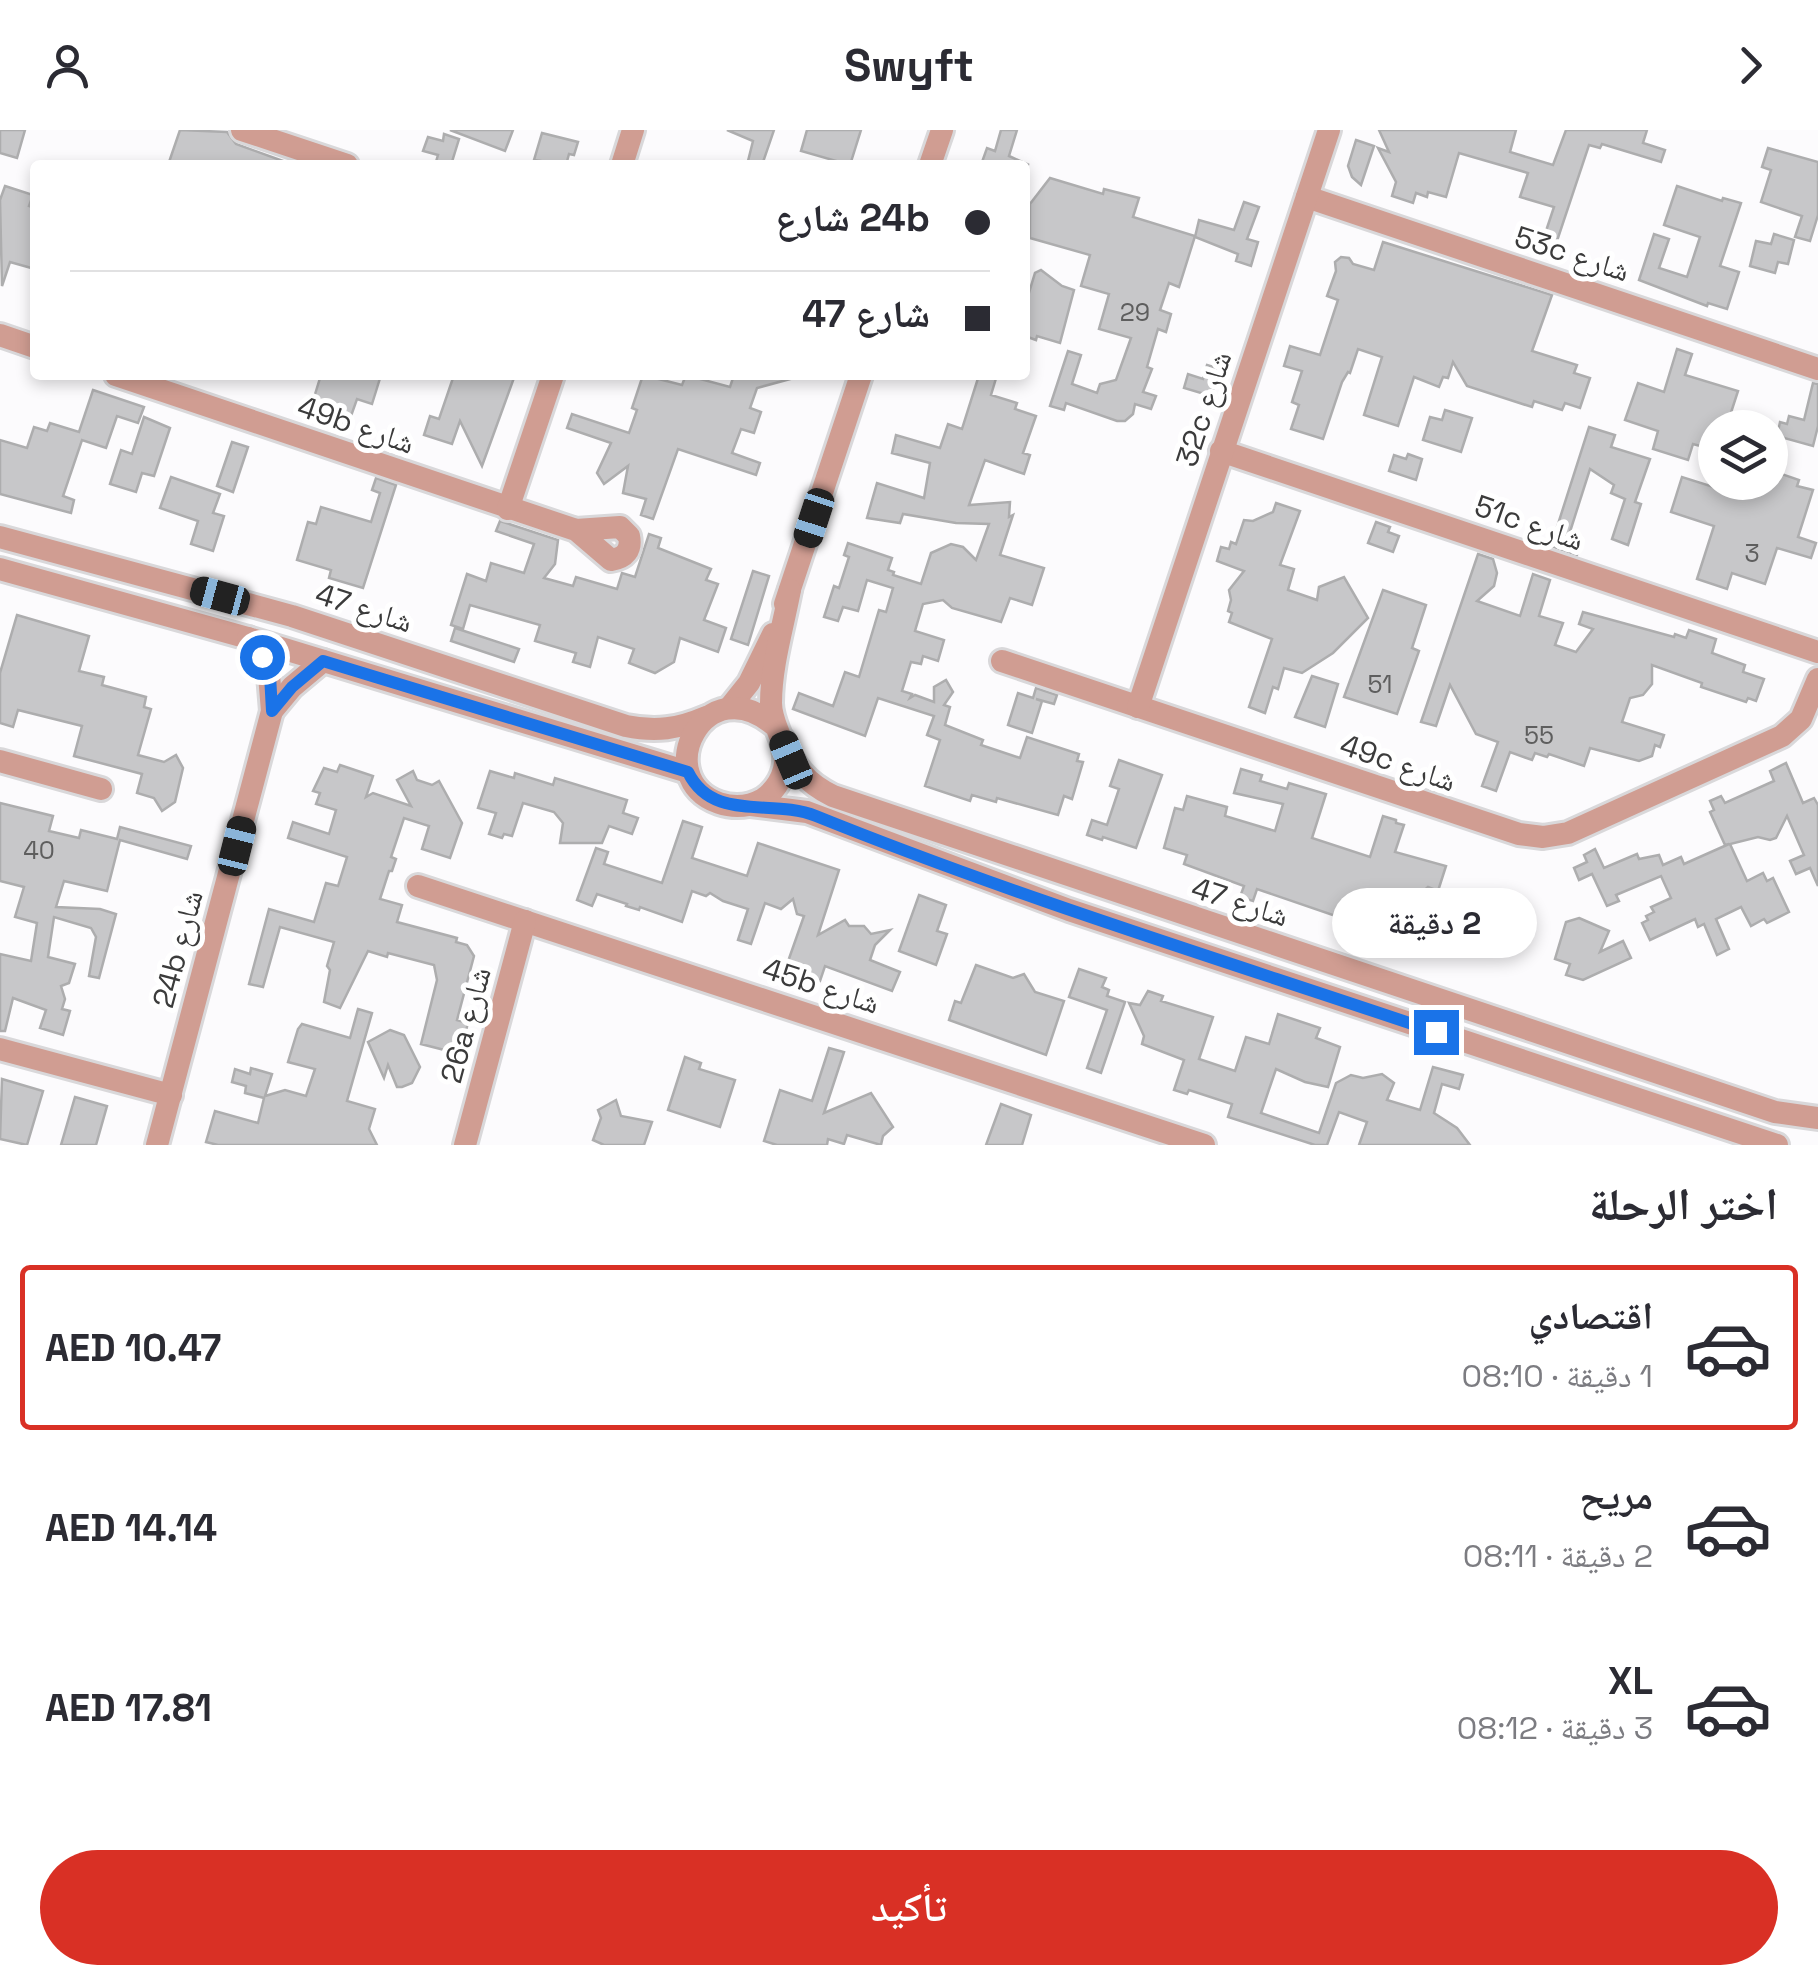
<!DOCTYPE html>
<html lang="ar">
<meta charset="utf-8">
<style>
:root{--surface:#fff;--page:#f2f2f3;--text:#2b2b33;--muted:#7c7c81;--line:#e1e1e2;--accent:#d93025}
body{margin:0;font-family:"Space Grotesk","Noto Naskh Arabic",sans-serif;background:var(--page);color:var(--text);direction:rtl;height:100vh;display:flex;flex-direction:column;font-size:38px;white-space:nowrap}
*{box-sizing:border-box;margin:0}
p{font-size:32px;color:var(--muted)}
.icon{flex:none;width:55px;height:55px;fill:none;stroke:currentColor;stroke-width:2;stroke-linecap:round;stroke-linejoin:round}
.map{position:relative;height:1015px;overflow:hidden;direction:ltr}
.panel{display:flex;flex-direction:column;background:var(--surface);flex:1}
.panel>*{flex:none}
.banner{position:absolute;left:30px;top:30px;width:1000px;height:220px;border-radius:10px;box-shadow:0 5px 15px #0003;direction:rtl;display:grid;align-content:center;height:220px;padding:0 40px;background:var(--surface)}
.fabs{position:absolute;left:1698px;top:280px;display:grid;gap:20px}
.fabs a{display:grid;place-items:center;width:90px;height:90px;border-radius:50%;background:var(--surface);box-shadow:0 5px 15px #0003;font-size:50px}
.end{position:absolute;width:45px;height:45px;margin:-22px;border:12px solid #1a73e8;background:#fff;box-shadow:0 0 0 5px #fff}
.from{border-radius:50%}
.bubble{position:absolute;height:70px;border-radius:35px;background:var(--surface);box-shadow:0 5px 15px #0003;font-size:32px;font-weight:600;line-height:70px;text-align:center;direction:rtl}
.car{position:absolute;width:30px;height:60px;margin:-30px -15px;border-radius:12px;box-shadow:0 0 8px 2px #0007;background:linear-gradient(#222 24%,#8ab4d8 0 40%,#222 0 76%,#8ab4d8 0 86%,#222 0)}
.banner b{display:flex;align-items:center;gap:35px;height:95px;font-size:38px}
.banner b+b{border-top:2px solid var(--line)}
.banner i{width:25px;height:25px;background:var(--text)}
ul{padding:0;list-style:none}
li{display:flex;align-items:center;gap:30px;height:165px;margin:0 20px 15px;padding:0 20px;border:5px solid transparent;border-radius:10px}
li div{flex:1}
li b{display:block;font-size:38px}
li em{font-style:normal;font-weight:600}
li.on{border-color:var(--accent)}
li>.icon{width:90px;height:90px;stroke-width:1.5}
h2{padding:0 40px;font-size:45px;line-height:120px}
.button{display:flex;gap:20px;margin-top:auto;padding:20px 40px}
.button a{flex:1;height:115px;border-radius:60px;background:var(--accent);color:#fff;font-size:40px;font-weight:600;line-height:115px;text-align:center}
header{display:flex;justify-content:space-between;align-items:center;height:130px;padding:0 40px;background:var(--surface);font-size:45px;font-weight:600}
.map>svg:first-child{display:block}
.building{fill:#c7c7c9;stroke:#adadae;stroke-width:2.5}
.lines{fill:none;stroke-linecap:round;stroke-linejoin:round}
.minor-casing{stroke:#d9d8da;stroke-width:28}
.minor{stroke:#d09d92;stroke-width:22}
.route{stroke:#1a73e8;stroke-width:12}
.labels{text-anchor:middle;stroke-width:10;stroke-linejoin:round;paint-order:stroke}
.number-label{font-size:25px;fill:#5e5e5e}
.street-label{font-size:30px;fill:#3b3b3b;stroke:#fff}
</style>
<header><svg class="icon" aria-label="forward" viewBox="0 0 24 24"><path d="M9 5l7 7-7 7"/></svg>Swyft<svg class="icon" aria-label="person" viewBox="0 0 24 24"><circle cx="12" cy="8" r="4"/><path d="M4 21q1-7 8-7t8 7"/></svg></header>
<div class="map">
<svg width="1818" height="1015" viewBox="0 0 1818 1015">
<rect width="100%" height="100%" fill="#fcfbfd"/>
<g class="building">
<polygon points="0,0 25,0 17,28 0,23"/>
<polygon points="180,0 227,2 236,14 294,35 168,35"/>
<polygon points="450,0 513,0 505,21"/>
<polygon points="727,0 774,0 762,35 747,35 753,11"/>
<polygon points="807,0 861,0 850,35 801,21"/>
<polygon points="1001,0 1017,0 1009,26 1029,35 982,32 987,18 995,21"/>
<polygon points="1379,0 1516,0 1510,22 1553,35 1566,0 1647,0 1643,13 1665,20 1661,32 1602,14 1600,18 1589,15 1553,123 1540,119 1554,77 1520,67 1528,43 1459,23 1446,67 1428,62 1427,67 1416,63 1413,73 1392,66 1396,52 1378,18 1389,22"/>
<polygon points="542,3 578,12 574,25 569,24 566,35 534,30"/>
<polygon points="444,4 459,9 451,35 435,35 438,25 423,21 428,7 443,11"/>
<polygon points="1356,10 1374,16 1361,55 1352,47 1348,36"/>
<polygon points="1768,18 1818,32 1818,85 1810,111 1795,107 1802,86 1761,72 1771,40 1762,37"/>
<polygon points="1050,48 1103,64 1104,59 1139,68 1133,87 1195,106 1179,157 1169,153 1160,180 1171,184 1166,202 1158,199 1147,237 1152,239 1143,262 1156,266 1151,279 1135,274 1133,284 1125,291 1117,291 1066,273 1064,280 1050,276 1068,221 1081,225 1072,254 1097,263 1100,254 1116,250 1131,208 1099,199 1109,164 1081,156 1090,125 1030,108 1030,74"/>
<polygon points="5,56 33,65 29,76 35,78 35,139 10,132 2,156 0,70"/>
<polygon points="1677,56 1722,71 1723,68 1741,73 1720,136 1739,142 1727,179 1708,173 1707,176 1639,150 1654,104 1669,109 1659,138 1687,147 1700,107 1664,95"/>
<polygon points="1244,72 1259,77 1247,109 1258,112 1251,136 1236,131 1238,124 1195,107 1199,90 1234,100"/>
<polygon points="1774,104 1794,110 1788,134 1778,132 1775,143 1750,136 1756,111 1771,114"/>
<polygon points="1383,112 1552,165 1532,221 1577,235 1574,243 1590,248 1580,278 1565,273 1562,280 1534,271 1532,277 1467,256 1453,232 1448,248 1443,247 1439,257 1414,247 1398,296 1364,285 1382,227 1358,219 1350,243 1348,242 1342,252 1323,309 1291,299 1299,275 1292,272 1302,241 1284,236 1290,216 1320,225 1338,170 1327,166 1336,141 1335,132 1341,127 1349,128 1353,134 1374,140"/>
<polygon points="1041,140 1062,156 1074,160 1060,213 1037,206 1036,210 1025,206 1025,176 1035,143"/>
<polygon points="1677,219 1692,224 1685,245 1738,261 1726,298 1715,298 1715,320 1693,314 1688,330 1653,319 1658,301 1625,290 1638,253 1664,262"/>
<polygon points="1207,235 1220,239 1211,266 1184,258 1188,244 1203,249"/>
<polygon points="321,245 381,245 372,274 357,269 345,303 323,295 328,280 312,274"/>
<polygon points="454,245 515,245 482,336 460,291 452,314 424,305 430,286 439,289"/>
<polygon points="643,245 682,255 686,245 702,245 700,249 730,257 734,245 789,245 790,249 757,258 750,278 761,282 754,303 741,299 732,323 760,333 756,345 678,319 653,389 641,385 646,369 623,363 628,336 604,354 597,343 611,313 567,298 572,284 629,303 637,280 632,278"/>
<polygon points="979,245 997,245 991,265 1017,273 1015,279 1036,286 1023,323 1030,325 1024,344 985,330 969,375 1010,372 1009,387 1013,385 1000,425 1044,438 1032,475 1010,468 1001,492 952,478 943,470 923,474 915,501 944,510 938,531 923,526 921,534 911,532 902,561 912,564 910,568 915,565 934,572 934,557 946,550 953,562 944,575 950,577 945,595 983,610 981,615 1020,628 1027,607 1079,624 1077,631 1083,632 1072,669 1064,666 1058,685 997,668 996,672 972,665 970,671 925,656 940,610 927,605 934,586 878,568 865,606 793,579 799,563 833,576 845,542 859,547 879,480 886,482 893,458 867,450 858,481 843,477 838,491 824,487 834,456 839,458 849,427 844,425 848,413 892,428 888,440 894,442 893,445 921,454 931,423 951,414 963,417 976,430 989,394 956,393 903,384 900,393 867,388 877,353 924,368 930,333 892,323 896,305 940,318 948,294 962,299"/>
<polygon points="1813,253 1818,254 1818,296 1813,316 1777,306 1780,292 1787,294 1789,286 1804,290"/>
<polygon points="93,260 144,277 138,293 117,286 106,318 82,310 63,366 74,370 71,383 0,364 0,310 27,318 34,297 47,301 50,293 79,302"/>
<polygon points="1445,280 1472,288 1461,322 1423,310 1430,287 1442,290"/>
<polygon points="144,287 170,298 154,346 142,343 136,362 110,354 121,320 132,324"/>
<polygon points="1589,297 1615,305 1611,317 1650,329 1635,372 1641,374 1628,415 1612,409 1625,369 1611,363 1614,355 1590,339 1568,408 1581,412 1577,425 1551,416"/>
<polygon points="232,312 248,317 233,362 217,356"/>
<polygon points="1408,324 1422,329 1416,350 1389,341 1394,325 1406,329"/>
<polygon points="1770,340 1799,350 1797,356 1813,360 1798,407 1816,413 1811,428 1777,418 1765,454 1732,443 1727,459 1697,449 1714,396 1671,382 1682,347 1726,361 1729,352 1770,352"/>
<polygon points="171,347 220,364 213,383 224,386 213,421 191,414 198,391 160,378"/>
<polygon points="376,348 396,355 363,458 329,448 331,440 297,430 308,392 316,394 321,377 371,392 380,363 372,360"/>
<polygon points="1276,373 1300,381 1280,435 1294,439 1288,460 1317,470 1319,457 1344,447 1368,488 1333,523 1302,543 1284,538 1278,559 1273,557 1265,583 1249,577 1272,509 1229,492 1232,483 1228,481 1231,470 1229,460 1244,441 1217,431 1221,417 1229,419 1231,412 1236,414 1244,390 1253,391 1273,382"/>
<polygon points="500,391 558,410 555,434 544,448 573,456 576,447 617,459 622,443 635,447 649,404 661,408 658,418 711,439 706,450 718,454 704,490 726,498 718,522 680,508 674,532 655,543 629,533 634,519 598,507 590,537 573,532 576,523 535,511 540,495 470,475 463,499 451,495 467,444 486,451 491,433 524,443 534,414 496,401"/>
<polygon points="1376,392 1390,397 1388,402 1399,406 1393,422 1368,413"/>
<polygon points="1478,424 1493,429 1497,443 1494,456 1477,471 1520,486 1533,444 1550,450 1539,486 1563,493 1555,515 1576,522 1593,499 1579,494 1583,482 1674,507 1675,504 1686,508 1689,500 1716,509 1712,523 1745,535 1743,542 1764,549 1756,571 1748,568 1746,572 1701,557 1702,553 1652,535 1652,554 1643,565 1630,568 1622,592 1664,605 1660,617 1655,615 1652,626 1639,631 1590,618 1584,636 1549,624 1547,627 1535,623 1532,630 1510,622 1496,661 1482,656 1498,612 1476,604 1450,555 1436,596 1421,592"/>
<polygon points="753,441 769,446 748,515 731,509"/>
<polygon points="1383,460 1426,475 1412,518 1419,521 1397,584 1344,567"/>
<polygon points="17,485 89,506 79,541 104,547 102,555 146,567 144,577 151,579 138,625 164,632 176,625 183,638 175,672 162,681 154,668 137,663 142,644 74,626 82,596 18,580 13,597 0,593 0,543"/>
<polygon points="455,498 519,519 514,532 451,511"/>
<polygon points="1312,546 1338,554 1325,597 1295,587"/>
<polygon points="1036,558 1057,565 1054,574 1036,569 1042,571 1032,603 1008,595 1018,563 1033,568"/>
<polygon points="1119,630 1162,645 1136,718 1103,707 1102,710 1087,705 1092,690 1107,695 1119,659 1110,656"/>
<polygon points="1786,633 1803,673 1814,668 1818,675 1818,756 1810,738 1796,744 1790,731 1804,725 1787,686 1776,708 1770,710 1758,707 1730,714 1747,751 1763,743 1767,751 1773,748 1789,782 1767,793 1764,789 1751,796 1741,777 1716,789 1729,819 1717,825 1704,794 1698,797 1695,789 1650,810 1642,793 1648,790 1646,786 1654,782 1651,777 1671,768 1661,746 1616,765 1619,771 1607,776 1592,744 1579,750 1574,738 1587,732 1584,725 1595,719 1604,738 1637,724 1639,729 1659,725 1663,735 1681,727 1684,734 1729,714 1725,715 1710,682 1714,680 1710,671 1721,666 1725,673 1774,651 1770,641"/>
<polygon points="340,635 373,646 366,667 373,663 411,676 397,650 413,641 417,650 432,655 439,651 462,693 450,728 422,719 429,696 404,688 391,727 396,729 392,741 389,741 380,769 402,775 397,792 457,808 456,812 467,815 474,826 457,890 468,893 460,924 421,914 437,850 434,835 388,823 387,827 368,821 340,878 324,872 330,840 327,836 334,812 280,797 263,857 249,854 269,779 314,792 326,753 338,756 347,727 288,708 293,692 329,704 336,680 316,674 320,663 313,661 324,638 337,642"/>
<polygon points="1241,639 1262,645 1260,651 1287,659 1289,653 1326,664 1312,708 1370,727 1383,686 1396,690 1396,693 1404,695 1395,722 1446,736 1438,761 1428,757 1412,771 1406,789 1389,798 1382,819 1366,814 1371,800 1362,795 1257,759 1253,771 1240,767 1244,756 1184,734 1187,725 1164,718 1175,678 1183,680 1187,666 1227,677 1225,686 1275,701 1283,674 1234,663"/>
<polygon points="490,641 514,648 515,643 553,655 555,648 627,670 623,683 638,688 632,704 609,696 602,713 560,713 563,693 554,682 523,673 512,706 504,704 502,708 489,704 496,683 478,678"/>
<polygon points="0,673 53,686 49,701 79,708 81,700 117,709 120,697 191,716 187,729 120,710 107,761 64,751 56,777 100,779 116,784 99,848 89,846 96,807 91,798 54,787 48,827 75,834 69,853 61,856 65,869 62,879 70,881 63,905 40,898 46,880 13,868 5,901 0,901 0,824 31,831 37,793 15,787 24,757 0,751"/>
<polygon points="683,691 702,697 692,728 747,746 758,713 839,740 818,805 845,790 849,796 864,796 871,804 890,800 875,815 870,830 900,842 892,861 825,836 820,851 785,840 804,786 797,784 793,769 781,779 765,773 751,814 738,810 748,779 723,771 710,763 706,766 692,761 682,792 640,777 639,780 626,776 627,774 597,764 592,776 577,770 596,718 608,722 604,734 662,753"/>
<polygon points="919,765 946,775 937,801 947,804 936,835 899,821"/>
<polygon points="1579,788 1609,801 1600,822 1623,811 1631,828 1583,850 1566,845 1570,834 1555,829 1566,792"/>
<polygon points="976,835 1013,848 1024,844 1035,862 1064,871 1046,925 949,890 955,871 961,873"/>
<polygon points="1079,839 1106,848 1102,857 1109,860 1107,866 1125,872 1101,943 1087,938 1107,880 1069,867"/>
<polygon points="1148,861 1163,866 1161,871 1213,887 1199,929 1235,941 1246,907 1269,914 1278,884 1320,898 1316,908 1340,917 1328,957 1305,952 1276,939 1261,983 1319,1003 1336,953 1351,945 1363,948 1382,944 1394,953 1387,970 1420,980 1433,937 1463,945 1459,959 1442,954 1434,983 1457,998 1470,1015 1359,1015 1367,992 1339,982 1327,1015 1315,1015 1228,987 1232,974 1189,960 1187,964 1174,960 1184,930 1142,914 1144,906 1129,873 1140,875"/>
<polygon points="358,879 372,883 347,971 375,979 369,999 377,1015 218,1015 206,1012 215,981 258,993 264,968 245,963 246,956 232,952 235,939 250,944 251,938 272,944 265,966 285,960 306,966 315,939 288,932 298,899 302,894 350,908"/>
<polygon points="390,900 404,905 420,937 412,953 402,957 397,957 388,935 384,948 368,912"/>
<polygon points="829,918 844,922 824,983 871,963 893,997 883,1006 881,1015 847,1005 844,1014 828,1009 827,1015 777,1015 764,1011 780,960 812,971"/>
<polygon points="685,927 701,933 699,939 735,950 720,997 668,980"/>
<polygon points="2,949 43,961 27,1015 0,1009"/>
<polygon points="75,967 107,976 96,1015 61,1015"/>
<polygon points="616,970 621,986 652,992 644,1015 604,1015 593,1010 601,988 598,980"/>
<polygon points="1001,974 1031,985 1022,1015 986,1015"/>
</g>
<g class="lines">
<defs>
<g id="minor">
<polyline points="242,0 347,35"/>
<polyline points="622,35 633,0"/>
<polyline points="930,35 942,0"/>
<polyline points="1307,67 1818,239"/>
<polyline points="0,205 35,217"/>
<path d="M116,245L576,400L620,397L629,406C632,420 625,428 611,430L576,400"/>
<polyline points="1221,321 1818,522"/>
<polyline points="508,379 553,245"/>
<path d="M0,407L292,486L626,596C656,602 678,599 706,587"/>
<polyline points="0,439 248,508 688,642"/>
<polyline points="785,474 861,245"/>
<polyline points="1002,531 1519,704 1543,707 1568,703 1782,606 1801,589 1818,549"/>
<polyline points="1138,577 1329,0"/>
<polyline points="729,578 749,553 773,504"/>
<polyline points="272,581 292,557 323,531"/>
<path d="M775,596C705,535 649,648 719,673C734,678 749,677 763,669C773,662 781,651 784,639C790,614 771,597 771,573C771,536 783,497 790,460"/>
<path d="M783,610C794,637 806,653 833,666L1775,982L1818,988"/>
<polyline points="0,631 101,659"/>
<polyline points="751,675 807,682 1069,780 1777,1015"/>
<polyline points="418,756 1204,1015"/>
<polyline points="0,919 171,965"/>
<polyline points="157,1015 272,581 269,545 248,508"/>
<polyline points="465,1015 525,791"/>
</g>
</defs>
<use href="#minor" class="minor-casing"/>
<use href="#minor" class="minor"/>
</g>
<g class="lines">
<path class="route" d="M262,527L270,545L272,581L292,557L323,531L688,642C713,693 772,668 816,686C1019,768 1229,832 1436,902"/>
</g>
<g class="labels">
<g class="number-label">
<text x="1135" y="191">29</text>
<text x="1752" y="432">3</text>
<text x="1380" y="563">51</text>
<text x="1539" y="614">55</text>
<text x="39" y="729">40</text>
</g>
<g class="street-label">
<text transform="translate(1572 124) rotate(18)" y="10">53c شارع</text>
<text transform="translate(1204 279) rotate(-72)" y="10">32c شارع</text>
<text transform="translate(356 295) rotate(19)" y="10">49b شارع</text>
<text transform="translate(1529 393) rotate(19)" y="10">51c شارع</text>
<text transform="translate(364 478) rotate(18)" y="10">شارع 47</text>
<text transform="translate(1398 633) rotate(19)" y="10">49c شارع</text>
<text transform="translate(1240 772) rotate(18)" y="10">شارع 47</text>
<text transform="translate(178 819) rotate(-75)" y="10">24b شارع</text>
<text transform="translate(821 856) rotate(18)" y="10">45b شارع</text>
<text transform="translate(466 895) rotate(-75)" y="10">26a شارع</text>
</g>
</g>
</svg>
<div class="fabs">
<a><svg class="icon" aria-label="layers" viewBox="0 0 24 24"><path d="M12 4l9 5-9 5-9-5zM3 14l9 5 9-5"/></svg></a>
</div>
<i class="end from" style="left:262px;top:527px"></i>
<i class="end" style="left:1436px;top:902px"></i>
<div class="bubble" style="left:1332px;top:758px;width:205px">2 دقيقة</div>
<i class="car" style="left:814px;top:388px;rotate:198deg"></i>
<i class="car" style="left:220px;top:466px;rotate:285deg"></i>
<i class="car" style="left:791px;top:630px;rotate:337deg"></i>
<i class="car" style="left:237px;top:716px;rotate:14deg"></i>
<div class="banner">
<b><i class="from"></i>24b شارع</b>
<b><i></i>شارع 47</b>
</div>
</div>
<section class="panel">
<h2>اختر الرحلة</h2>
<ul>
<li class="on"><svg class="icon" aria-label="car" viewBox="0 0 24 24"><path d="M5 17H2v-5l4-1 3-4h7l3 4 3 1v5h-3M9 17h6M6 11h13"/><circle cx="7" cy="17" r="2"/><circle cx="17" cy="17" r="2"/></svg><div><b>اقتصادي</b><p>1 دقيقة · 08:10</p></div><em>AED 10.47</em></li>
<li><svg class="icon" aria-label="car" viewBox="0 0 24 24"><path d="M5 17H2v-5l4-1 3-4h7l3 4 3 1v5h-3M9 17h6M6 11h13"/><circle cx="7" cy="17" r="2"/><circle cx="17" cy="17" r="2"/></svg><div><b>مريح</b><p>2 دقيقة · 08:11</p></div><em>AED 14.14</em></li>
<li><svg class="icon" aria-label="car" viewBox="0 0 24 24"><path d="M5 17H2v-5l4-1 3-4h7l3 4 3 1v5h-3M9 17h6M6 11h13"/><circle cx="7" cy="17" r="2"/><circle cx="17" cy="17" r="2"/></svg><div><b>XL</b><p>3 دقيقة · 08:12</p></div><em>AED 17.81</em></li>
</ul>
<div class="button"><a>تأكيد</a></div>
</section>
